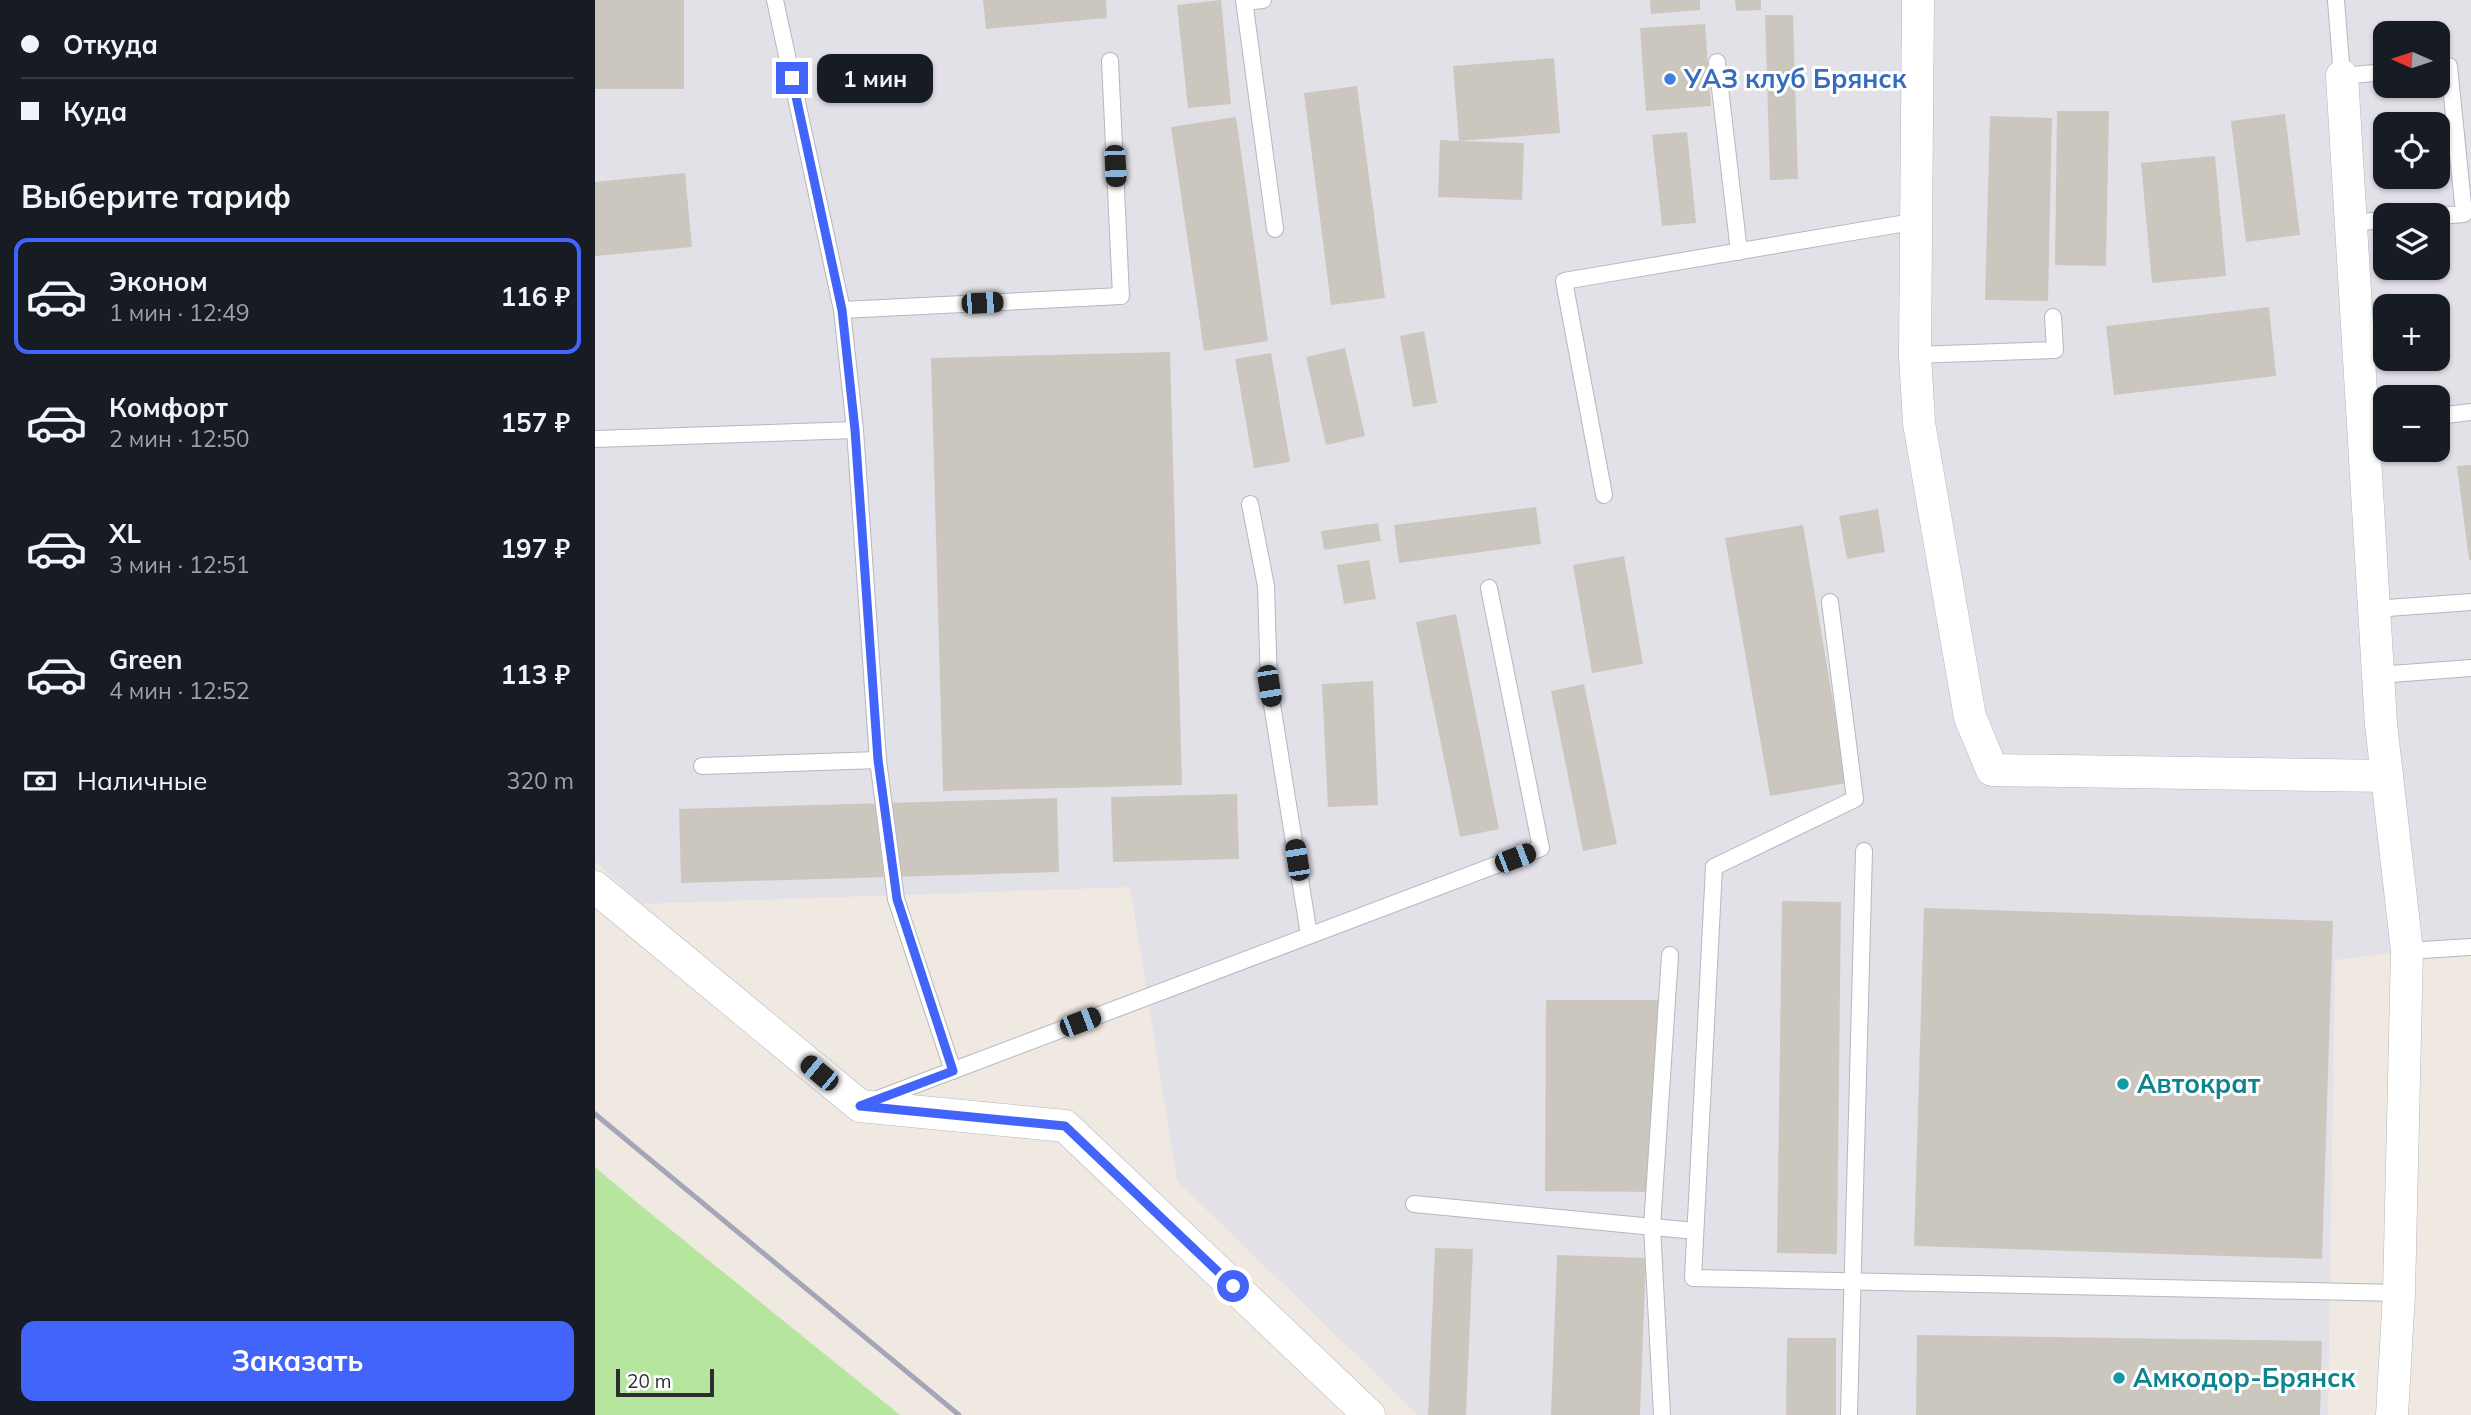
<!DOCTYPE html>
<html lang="ru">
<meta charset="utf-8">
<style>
:root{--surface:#171b24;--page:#20242c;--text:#f1f3f6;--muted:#9ea1a6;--line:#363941;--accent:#4264fb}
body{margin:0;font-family:Mulish,sans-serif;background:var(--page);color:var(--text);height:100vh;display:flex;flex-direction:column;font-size:26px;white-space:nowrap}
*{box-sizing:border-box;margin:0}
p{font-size:23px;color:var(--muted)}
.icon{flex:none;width:38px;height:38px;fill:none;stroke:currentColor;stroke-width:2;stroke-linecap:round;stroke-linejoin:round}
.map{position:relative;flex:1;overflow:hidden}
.panel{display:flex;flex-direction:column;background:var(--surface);width:595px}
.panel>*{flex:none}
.banner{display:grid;align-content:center;height:154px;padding:0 21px;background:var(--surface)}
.needle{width:46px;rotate:273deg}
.tools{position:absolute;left:1778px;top:21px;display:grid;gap:14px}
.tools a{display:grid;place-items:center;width:77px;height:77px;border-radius:14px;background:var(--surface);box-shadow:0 2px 5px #0004;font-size:35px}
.scale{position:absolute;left:21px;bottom:18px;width:98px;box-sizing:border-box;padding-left:7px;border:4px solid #2e2e2e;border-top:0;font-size:19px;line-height:24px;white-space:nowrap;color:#2e2e2e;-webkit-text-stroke:5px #fff;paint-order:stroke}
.end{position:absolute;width:32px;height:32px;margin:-16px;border:9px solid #4264fb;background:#fff;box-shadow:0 0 0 4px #fff}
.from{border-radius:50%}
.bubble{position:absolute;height:49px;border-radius:14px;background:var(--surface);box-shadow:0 2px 5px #0004;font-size:23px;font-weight:700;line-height:49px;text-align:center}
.car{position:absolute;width:21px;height:42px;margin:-21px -10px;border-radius:9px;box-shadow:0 0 5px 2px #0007;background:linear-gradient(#222 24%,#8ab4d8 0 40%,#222 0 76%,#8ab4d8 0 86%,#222 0)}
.banner b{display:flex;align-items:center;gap:24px;height:66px;font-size:26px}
.banner b+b{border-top:2px solid var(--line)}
.banner i{width:18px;height:18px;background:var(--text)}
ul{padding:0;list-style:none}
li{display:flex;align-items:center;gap:21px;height:116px;margin:0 14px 10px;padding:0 7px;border:4px solid transparent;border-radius:14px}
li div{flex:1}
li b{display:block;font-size:26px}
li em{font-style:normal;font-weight:700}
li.active{border-color:var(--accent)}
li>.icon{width:63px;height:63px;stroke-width:1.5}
h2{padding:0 21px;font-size:32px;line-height:84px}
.pay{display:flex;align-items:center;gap:18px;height:77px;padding:0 21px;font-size:26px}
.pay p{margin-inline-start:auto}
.primary-button{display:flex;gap:14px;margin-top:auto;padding:14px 21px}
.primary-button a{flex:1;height:80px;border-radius:14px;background:var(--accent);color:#fff;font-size:28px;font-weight:700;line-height:80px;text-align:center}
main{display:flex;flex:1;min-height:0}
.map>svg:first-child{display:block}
.industrial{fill:#e3e1e8;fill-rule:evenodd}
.green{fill:#b6e59e}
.building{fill:#cbc7bf}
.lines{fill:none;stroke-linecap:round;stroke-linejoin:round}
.service-casing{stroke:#b4b7c1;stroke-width:18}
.minor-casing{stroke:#b4b7c1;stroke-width:33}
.service{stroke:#fff;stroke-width:16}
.minor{stroke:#fff;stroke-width:32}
.rail{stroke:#a3a6b8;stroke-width:5}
.route{stroke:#4264fb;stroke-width:9}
.shop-dot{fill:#3f7fe0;stroke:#fff;stroke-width:2.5}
.culture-dot{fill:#0f9aa8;stroke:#fff;stroke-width:2.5}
.labels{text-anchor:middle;stroke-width:6;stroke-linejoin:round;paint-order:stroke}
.shop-label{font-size:26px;font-weight:bold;fill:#366cbe;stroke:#fff;text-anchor:start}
.culture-label{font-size:26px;font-weight:bold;fill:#0d838f;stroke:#fff;text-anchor:start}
</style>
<main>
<section class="panel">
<div class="banner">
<b><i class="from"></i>Откуда</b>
<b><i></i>Куда</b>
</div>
<h2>Выберите тариф</h2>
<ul>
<li class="active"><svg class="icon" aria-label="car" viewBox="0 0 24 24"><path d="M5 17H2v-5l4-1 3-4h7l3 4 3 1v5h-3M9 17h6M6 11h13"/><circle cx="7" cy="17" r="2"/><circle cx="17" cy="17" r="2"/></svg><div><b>Эконом</b><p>1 мин · 12:49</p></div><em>116 ₽</em></li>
<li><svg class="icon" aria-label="car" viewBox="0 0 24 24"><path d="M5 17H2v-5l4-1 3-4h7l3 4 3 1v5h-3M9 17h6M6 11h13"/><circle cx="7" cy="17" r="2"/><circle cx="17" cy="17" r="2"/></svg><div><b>Комфорт</b><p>2 мин · 12:50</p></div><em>157 ₽</em></li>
<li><svg class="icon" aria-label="car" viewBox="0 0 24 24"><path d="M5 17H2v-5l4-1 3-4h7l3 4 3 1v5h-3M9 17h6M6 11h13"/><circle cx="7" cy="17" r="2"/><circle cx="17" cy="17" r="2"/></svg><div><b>XL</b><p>3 мин · 12:51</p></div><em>197 ₽</em></li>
<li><svg class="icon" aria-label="car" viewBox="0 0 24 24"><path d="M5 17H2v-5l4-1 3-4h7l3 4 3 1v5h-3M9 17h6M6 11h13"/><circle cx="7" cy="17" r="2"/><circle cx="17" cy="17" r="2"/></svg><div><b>Green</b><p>4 мин · 12:52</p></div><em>113 ₽</em></li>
</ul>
<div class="pay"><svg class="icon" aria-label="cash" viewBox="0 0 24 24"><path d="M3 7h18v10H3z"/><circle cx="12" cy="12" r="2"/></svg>Наличные<p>320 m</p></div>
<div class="primary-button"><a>Заказать</a></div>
</section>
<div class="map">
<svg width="1876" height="1415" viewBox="0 0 1876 1415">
<rect width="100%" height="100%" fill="#efe9e1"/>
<path class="industrial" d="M0,0H1876V943L1740,960L1733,1415H823L582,1181L535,887L46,904L0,861ZM1790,33H1843V86H1790ZM1790,124H1843V177H1790ZM1790,215H1843V268H1790ZM1790,306H1843V359H1790ZM1790,397H1843V450H1790Z"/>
<polygon class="green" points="0,1167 39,1200 305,1415 0,1415"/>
<g class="building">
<rect x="0" y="0" width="89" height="89"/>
<polygon points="388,0 511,0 512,18 391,29"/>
<polygon points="626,0 636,104 593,108 582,5"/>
<polygon points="1055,0 1105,0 1105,10 1056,14"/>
<polygon points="1140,0 1166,0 1166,10 1141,11"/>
<polygon points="1170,15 1198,15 1203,179 1175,180"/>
<polygon points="1110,24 1116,106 1051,111 1045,28"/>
<polygon points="959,58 965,133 864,141 929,143 927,200 843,197 845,140 864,141 858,66"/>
<polygon points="762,86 790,298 736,305 709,93"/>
<polygon points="1462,111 1514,111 1511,266 1460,265"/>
<polygon points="1690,114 1705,235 1651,242 1636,121"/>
<polygon points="1395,116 1457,118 1453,301 1390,300"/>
<polygon points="641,117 673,341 609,351 576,127"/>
<polygon points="1092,132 1101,223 1067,226 1057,135"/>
<polygon points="1620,156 1631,276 1557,283 1546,163"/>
<polygon points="90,173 97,247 0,256 0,182"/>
<polygon points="1674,307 1681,376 1519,395 1511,326"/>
<polygon points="829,331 842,403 818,407 805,336"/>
<polygon points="750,348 770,436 731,445 711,357"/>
<polygon points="575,352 587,785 348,791 336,358"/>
<polygon points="676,353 695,462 659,468 640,359"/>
<polygon points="1876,465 1876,560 1874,560 1862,466"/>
<polygon points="941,507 946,544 804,563 799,525"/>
<polygon points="1283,509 1290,552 1252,559 1244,516"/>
<polygon points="783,523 786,541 729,550 726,531"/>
<polygon points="1208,525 1252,783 1175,796 1130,538"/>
<polygon points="1029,556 1048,664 997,673 978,565"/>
<polygon points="774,560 781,599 749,604 742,565"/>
<polygon points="861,614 904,829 865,837 821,622"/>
<polygon points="778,681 783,805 733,807 727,684"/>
<polygon points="989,684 1022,844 988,851 956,691"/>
<polygon points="642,794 644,859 518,862 516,797"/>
<polygon points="462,798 464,872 86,883 84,809"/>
<polygon points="1187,901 1246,902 1242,1254 1182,1253"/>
<polygon points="1329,908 1738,921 1727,1259 1319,1246"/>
<polygon points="951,1000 1064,1000 1063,1192 950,1191"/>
<polygon points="840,1248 878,1249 871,1415 833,1415"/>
<polygon points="962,1255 1051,1258 1045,1415 956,1415"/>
<polygon points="1322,1335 1727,1341 1725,1415 1321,1415"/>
<polygon points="1192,1338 1241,1338 1241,1415 1191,1415"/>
</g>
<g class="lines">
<defs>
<g id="service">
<polyline points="180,0 247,310 260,430 283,760 301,899 358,1071"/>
<polyline points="649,0 680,229"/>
<polyline points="1741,0 1747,76 1790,72"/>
<polyline points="650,2 668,0"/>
<polyline points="1122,62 1144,252"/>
<polyline points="1843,67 1854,66 1869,214 1843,216"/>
<polyline points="1755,223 1790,220"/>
<polyline points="247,310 526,296 515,61"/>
<polyline points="1320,355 1460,350 1458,317"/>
<polyline points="1843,416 1876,412"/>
<polyline points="1767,424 1790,422"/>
<polyline points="0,439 260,430"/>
<polyline points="1009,495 969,281 1323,221"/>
<polyline points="655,504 671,586 674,686 714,935"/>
<polyline points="1235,602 1260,799 1119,867 1098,1278 1804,1293"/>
<polyline points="1779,609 1876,602"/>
<polyline points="1783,675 1876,668"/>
<polyline points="107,766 283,760"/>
<polyline points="1812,951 1876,947"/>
<polyline points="280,1100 946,848 894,588"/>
<polyline points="819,1204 1100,1231"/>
<polyline points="1067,1415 1057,1227 1075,955"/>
<polyline points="1254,1415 1269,851"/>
</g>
<g id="minor">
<polyline points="1323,0 1320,355 1324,423 1375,717 1397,770 1792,776"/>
<polyline points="1747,76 1786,724 1812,951 1804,1293 1797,1415"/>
<polyline points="0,887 265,1106 470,1126 774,1415"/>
</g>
</defs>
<use href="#service" class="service-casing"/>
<use href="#minor" class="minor-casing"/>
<use href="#service" class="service"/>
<use href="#minor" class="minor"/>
<polyline class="rail" points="0,1114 364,1415"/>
</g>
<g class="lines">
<polyline class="route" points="197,78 247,310 260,430 283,760 302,899 358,1071 265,1106 470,1126 638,1286"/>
</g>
<circle class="shop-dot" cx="1075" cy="79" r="7"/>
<g class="culture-dot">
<circle cx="1528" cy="1084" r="7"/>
<circle cx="1524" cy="1378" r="7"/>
</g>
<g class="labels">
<g class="shop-label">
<text x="1089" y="88">УАЗ клуб Брянск</text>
</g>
<g class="culture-label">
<text x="1542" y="1093">Автократ</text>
<text x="1538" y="1387">Амкодор-Брянск</text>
</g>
</g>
</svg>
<div class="tools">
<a><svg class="needle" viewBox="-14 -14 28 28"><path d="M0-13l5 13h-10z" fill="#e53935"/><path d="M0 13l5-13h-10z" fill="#9ea1a6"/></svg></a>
<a><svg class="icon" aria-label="locate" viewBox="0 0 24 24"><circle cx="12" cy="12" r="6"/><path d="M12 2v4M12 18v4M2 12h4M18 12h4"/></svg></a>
<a><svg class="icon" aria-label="layers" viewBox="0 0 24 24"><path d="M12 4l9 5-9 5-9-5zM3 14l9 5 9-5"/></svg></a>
<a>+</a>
<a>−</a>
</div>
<div class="scale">20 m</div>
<i class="end from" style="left:638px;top:1286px"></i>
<i class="end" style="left:197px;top:78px"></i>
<div class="bubble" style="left:222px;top:54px;width:116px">1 мин</div>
<i class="car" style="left:520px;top:166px;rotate:177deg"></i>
<i class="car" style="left:387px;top:303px;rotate:87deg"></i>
<i class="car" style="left:674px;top:686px;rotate:171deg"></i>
<i class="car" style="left:920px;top:858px;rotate:69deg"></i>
<i class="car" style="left:702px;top:860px;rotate:351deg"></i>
<i class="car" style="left:485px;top:1022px;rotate:69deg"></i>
<i class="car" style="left:224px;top:1073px;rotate:310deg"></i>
</div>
</main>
